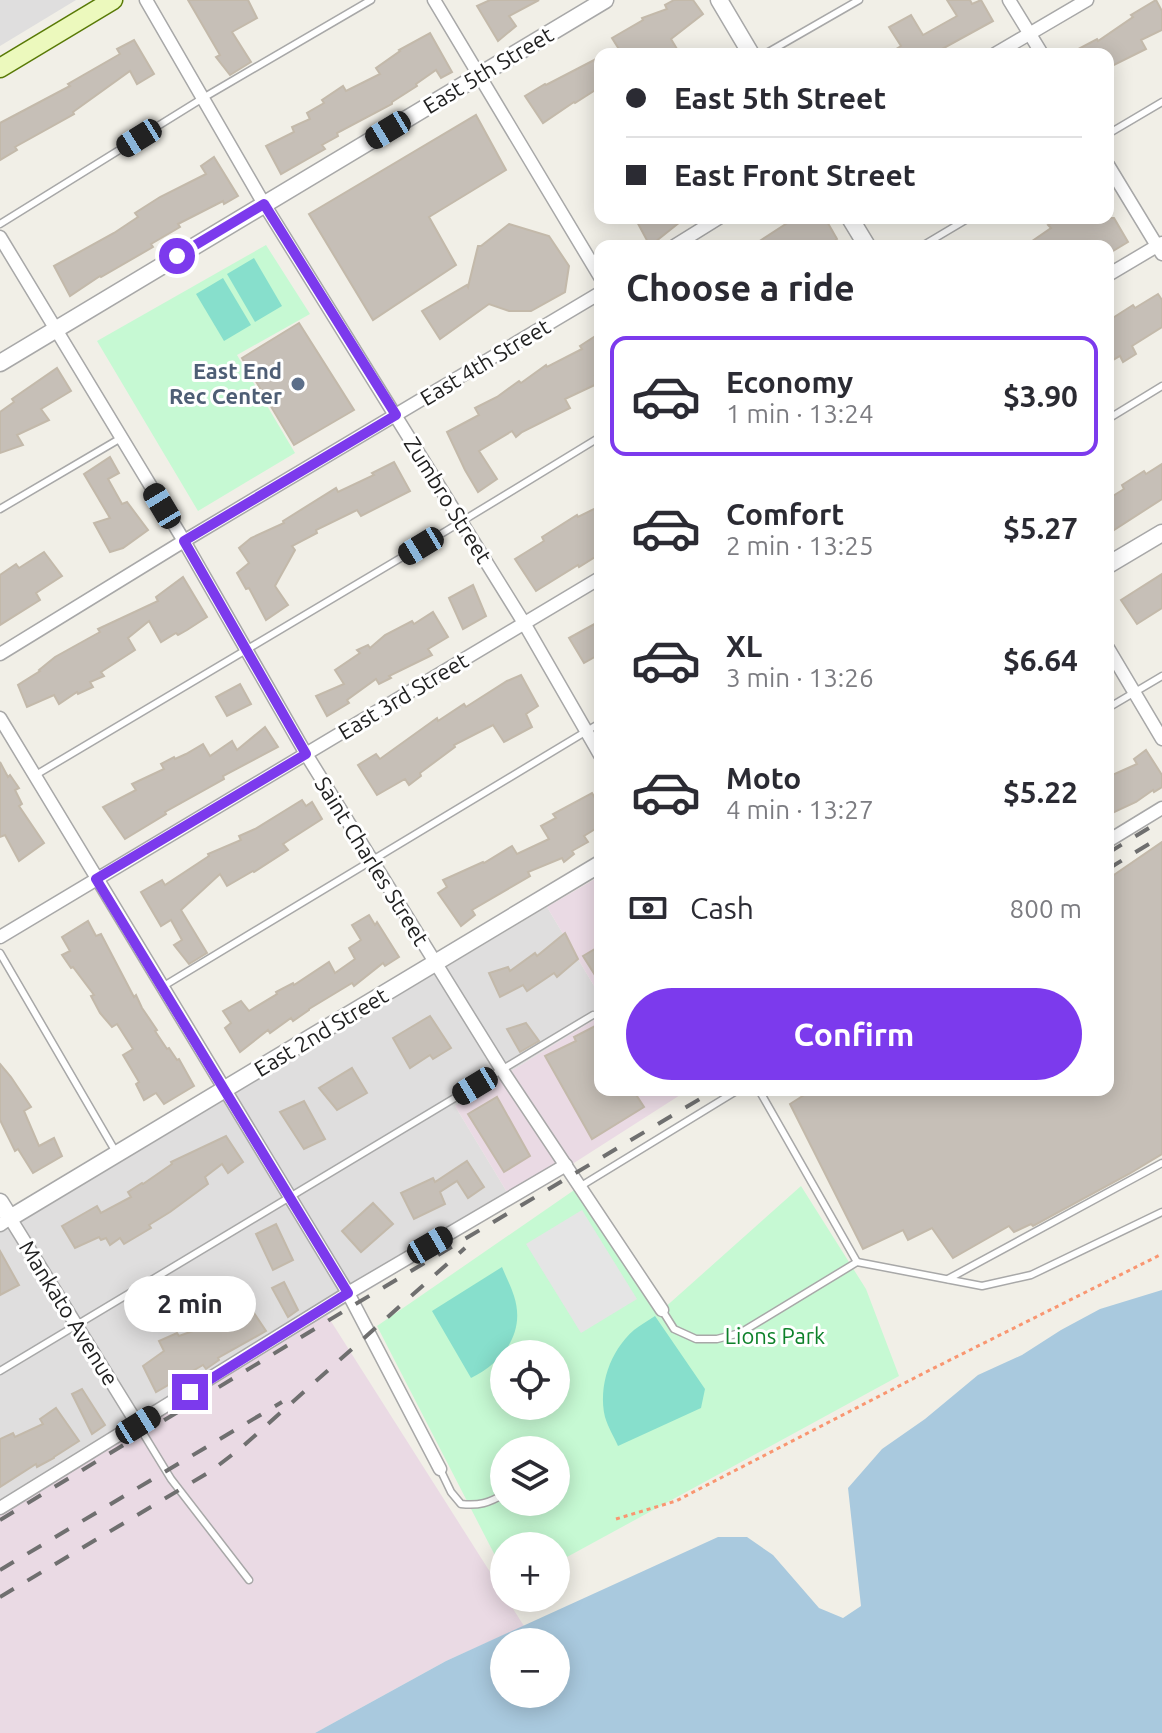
<!DOCTYPE html>
<meta charset="utf-8">
<style>
:root{--surface:#fff;--page:#f7f7f7;--text:#2b2b33;--muted:#7c7c81;--line:#e1e1e2;--accent:#7c3aed}
body{margin:0;font-family:Ubuntu,sans-serif;background:var(--page);color:var(--text);height:100vh;display:flex;flex-direction:column;font-size:30px;white-space:nowrap}
*{box-sizing:border-box;margin:0}
p{font-size:26px;color:var(--muted)}
.icon{flex:none;width:44px;height:44px;fill:none;stroke:currentColor;stroke-width:2;stroke-linecap:round;stroke-linejoin:round}
.map{position:relative;flex:1;overflow:hidden}
.drawer{position:absolute;left:594px;top:240px;width:520px;height:856px;display:flex;flex-direction:column;background:var(--surface);border-radius:16px;box-shadow:0 4px 20px #0003}
.drawer>*{flex:none}
.hud{position:absolute;left:594px;top:48px;width:520px;height:176px;border-radius:16px;box-shadow:0 4px 20px #0003;display:grid;align-content:center;height:176px;padding:0 32px;background:var(--surface)}
.controls{position:absolute;left:490px;top:1340px;display:grid;gap:16px}
.controls a{display:grid;place-items:center;width:80px;height:80px;border-radius:50%;background:var(--surface);box-shadow:0 4px 20px #0003;font-size:40px}
.end{position:absolute;width:36px;height:36px;margin:-18px;border:10px solid #7c3aed;background:#fff;box-shadow:0 0 0 4px #fff}
.from{border-radius:50%}
.bubble{position:absolute;height:56px;border-radius:28px;background:var(--surface);box-shadow:0 4px 20px #0003;font-size:26px;font-weight:700;line-height:56px;text-align:center}
.car{position:absolute;width:24px;height:48px;margin:-24px -12px;border-radius:10px;box-shadow:0 0 6px 2px #0007;background:linear-gradient(#222 24%,#8ab4d8 0 40%,#222 0 76%,#8ab4d8 0 86%,#222 0)}
.hud b{display:flex;align-items:center;gap:28px;height:76px;font-size:30px}
.hud b+b{border-top:2px solid var(--line)}
.hud i{width:20px;height:20px;background:var(--text)}
ul{padding:0;list-style:none}
li{display:flex;align-items:center;gap:24px;height:120px;margin:0 16px 12px;padding:0 16px;border:4px solid transparent;border-radius:16px}
li div{flex:1}
li b{display:block;font-size:30px}
li em{font-style:normal;font-weight:700}
li.current{border-color:var(--accent)}
li>.icon{width:72px;height:72px;stroke-width:1.5}
h2{padding:0 32px;font-size:36px;line-height:96px}
.pay{display:flex;align-items:center;gap:20px;height:88px;padding:0 32px;font-size:30px}
.pay p{margin-inline-start:auto}
.cta{display:flex;gap:16px;margin-top:auto;padding:16px 32px}
.cta a{flex:1;height:92px;border-radius:48px;background:var(--accent);color:#fff;font-size:32px;font-weight:700;line-height:92px;text-align:center}
.map>svg:first-child{display:block}
.residential{fill:#dfdede}
.industrial{fill:#eadae4}
.park{fill:#c6f9d3;fill-rule:evenodd}
.pitch{fill:#87dfcc}
.parking{fill:#e5e5e5}
.water{fill:#a9c9de;fill-rule:evenodd}
.building{fill:#c6bfb7;stroke:#c3b9aa;stroke-width:2}
.lines{fill:none;stroke-linecap:round;stroke-linejoin:round}
.service-casing{stroke:#a8a8a8;stroke-width:9}
.minor-casing{stroke:#a8a8a8;stroke-width:15}
.tertiary-casing{stroke:#a8a8a8;stroke-width:19}
.secondary-casing{stroke:#597a06;stroke-width:21}
.path{stroke:#f99671;stroke-width:3;stroke-dasharray:4 4;stroke-linecap:butt}
.service{stroke:#fff;stroke-width:6}
.minor{stroke:#fff;stroke-width:12}
.tertiary{stroke:#fff;stroke-width:16}
.secondary{stroke:#ecf9bd;stroke-width:18}
.rail{stroke:#6f6f6f;stroke-width:4;stroke-dasharray:16 16;stroke-linecap:butt}
.route{stroke:#7c3aed;stroke-width:10}
.service-dot{fill:#5c6f8a;stroke:#fff;stroke-width:3}
.labels{text-anchor:middle;stroke-width:6;stroke-linejoin:round;paint-order:stroke}
.street-label{font-size:22px;fill:#212121;stroke:#fff}
.service-label{font-size:22px;font-weight:bold;fill:#4e5e75;stroke:#fff;text-anchor:end}
.park-label{font-size:22px;fill:#0d812a;stroke:#fff}
</style>
<div class="map">
<svg width="1162" height="1733" viewBox="0 0 1162 1733">
<rect width="100%" height="100%" fill="#f1efe7"/>
<g class="residential">
<polygon points="0,0 76,0 0,46"/>
<polygon points="547,907 600,996 600,1016 455,1106 513,1202 0,1515 0,1217 8,1229"/>
</g>
<g class="industrial">
<polygon points="600,876 600,996 547,907"/>
<polygon points="600,1016 600,1090 688,1090 513,1202 455,1106"/>
<polygon points="327,1315 504,1594 504,1598 506,1598 524,1626 446,1661 315,1733 0,1733 0,1515"/>
</g>
<g class="park">
<polygon points="266,245 310,314 237,355 295,453 198,511 97,341"/>
<path d="M580,1186L662,1310L801,1186L866,1289L899,1376L556,1563V1546H504V1573L377,1326ZM504,1354H556V1406H504ZM504,1450H556V1502H504Z"/>
</g>
<g class="pitch">
<polygon points="254,258 282,306 255,322 227,274"/>
<polygon points="223,278 251,325 224,341 196,294"/>
<path d="M502,1267C506,1277 511,1286 514,1296C526,1333 503,1362 471,1378L432,1311Z"/>
<path d="M655,1316L705,1389L701,1408L618,1446C614,1437 608,1427 605,1417C598,1386 610,1351 634,1330C640,1325 648,1321 655,1316Z"/>
</g>
<polygon class="parking" points="582,1210 637,1299 581,1333 526,1244"/>
<path class="water" d="M1162,1290V1733H315L446,1661L718,1537H747L773,1555L819,1608L843,1618L861,1606L848,1488L882,1449L925,1419L978,1375L1022,1355L1061,1330L1100,1309ZM504,1642H556V1694H504Z"/>
<g class="building">
<polygon points="188,0 248,0 257,18 232,32 251,62 230,75 216,57 220,55"/>
<polygon points="490,0 539,0 509,16 516,26 498,41 477,6"/>
<polygon points="674,0 693,0 703,14 671,39 680,54 622,54 612,38 643,20 642,18 667,9 665,5"/>
<polygon points="947,0 970,0 972,4 981,0 993,21 933,54 888,54 901,46 889,27 911,15 923,35 957,16"/>
<polygon points="1156,0 1162,11 1162,30 1141,40 1146,49 1108,68 1108,54 1069,54 1097,39 1098,41 1133,17 1131,15"/>
<polygon points="430,33 452,72 441,78 436,70 416,84 417,86 392,102 392,104 337,133 338,136 322,145 325,149 281,174 266,146 294,132 292,127 310,119 307,113 324,103 322,100 343,86 346,91 380,74 376,68 400,51 399,50"/>
<polygon points="134,40 154,74 137,84 130,71 73,112 74,114 15,147 17,150 0,160 0,123 70,86 68,84 120,54 117,49"/>
<polygon points="600,57 600,87 575,103 574,102 543,123 525,96 545,84 546,85"/>
<polygon points="476,115 506,170 429,217 456,265 373,320 309,214"/>
<polygon points="214,157 238,196 224,204 223,201 178,224 180,227 151,244 153,247 101,277 100,276 70,296 54,266 114,233 138,217 135,213 160,197 206,174 201,166"/>
<polygon points="635,218 685,218 650,246"/>
<polygon points="795,218 825,218 837,239 828,246 752,246"/>
<polygon points="1059,218 1114,218 1128,242 1108,254 1108,246 1025,246 1051,228 1048,225"/>
<polygon points="509,224 549,236 569,266 565,292 531,311 509,311 489,304 440,339 422,311 467,285 468,287 478,246 481,246"/>
<polygon points="1158,294 1162,300 1162,327 1132,346 1136,354 1123,362 1120,356 1108,363 1108,321 1133,305 1135,308"/>
<polygon points="299,323 354,410 294,445 242,358"/>
<polygon points="600,333 600,372 595,376 599,383 565,399 570,408 522,432 516,437 512,431 479,451 497,479 478,492 465,470 447,432 479,415 475,408 497,397 519,381 521,383 546,365 547,367 582,349 580,346"/>
<polygon points="57,368 71,391 41,409 49,420 17,435 23,445 0,453 0,412 14,402 12,399"/>
<polygon points="110,457 119,473 108,479 122,504 127,502 148,530 123,548 110,552 94,523 110,518 84,474"/>
<polygon points="394,462 410,491 361,516 357,510 316,530 317,533 292,546 295,550 275,586 288,605 266,620 249,588 246,589 237,573 249,563 239,548 251,538 284,523 283,521 336,488 338,492 374,475 372,473"/>
<polygon points="1162,464 1162,499 1108,534 1108,499 1124,489 1122,485 1144,471 1146,474"/>
<polygon points="600,506 600,554 579,567 578,565 536,591 515,559 544,541 542,537 577,515 578,517"/>
<polygon points="44,552 62,576 36,593 40,600 0,625 0,575 16,564 19,568"/>
<polygon points="1162,574 1162,608 1137,624 1121,600"/>
<polygon points="183,577 207,617 187,630 178,635 176,633 161,642 149,621 128,638 135,650 101,672 104,676 90,682 93,687 78,694 77,692 59,704 54,695 27,707 18,685 40,671 39,670 55,657 100,632 98,629 158,601 156,597"/>
<polygon points="473,585 486,616 463,629 449,598"/>
<polygon points="433,612 448,637 428,649 432,655 389,676 391,678 379,684 376,679 347,700 349,703 327,716 316,696 344,684 335,670 360,653 357,650 368,645 370,648 385,635 412,621 414,624"/>
<polygon points="600,621 600,654 584,663 569,638"/>
<polygon points="521,675 538,706 526,714 532,727 504,742 493,725 454,745 455,747 420,773 421,776 409,785 405,779 377,795 358,765 376,754 380,759 437,718 438,721 464,704 466,707 507,681"/>
<polygon points="240,684 251,704 227,716 216,697"/>
<polygon points="265,727 278,747 223,776 224,779 165,812 166,814 125,839 103,807 136,790 132,784 164,769 161,764 174,757 175,759 186,754 203,744 210,756 232,741 237,750"/>
<polygon points="1146,750 1162,775 1162,787 1154,792 1153,790 1136,802 1108,815 1108,777 1137,764 1134,759"/>
<polygon points="0,762 8,777 10,775 19,788 15,790 22,804 19,806 44,843 19,861 5,835 0,837"/>
<polygon points="592,793 600,807 600,826 584,836 588,842 572,851 574,854 564,862 562,858 528,872 530,876 472,910 475,915 461,926 438,893 447,887 443,880 483,862 484,863 512,846 517,854 549,839 541,826 556,818 553,814"/>
<polygon points="302,800 306,806 312,802 322,819 283,844 288,850 254,872 253,871 227,886 220,874 181,910 207,953 189,964 174,945 182,940 171,920 161,926 141,892 162,880 165,885 209,856 208,854 241,840 239,836 255,829"/>
<polygon points="1162,842 1162,1154 1129,1174 1033,1226 1031,1224 1014,1232 1009,1226 953,1258 932,1228 908,1240 903,1230 863,1249 790,1104 812,1090 1108,1090 1108,879"/>
<polygon points="369,915 375,925 377,922 399,957 385,966 383,963 354,986 352,983 309,1009 309,1010 293,1021 291,1018 270,1033 268,1030 240,1052 225,1028 231,1023 223,1011 241,1001 249,1011 277,994 276,992 293,983 294,985 329,962 335,973 355,959 349,948 361,940 352,925"/>
<polygon points="88,921 96,936 101,934 134,997 136,995 142,1008 157,1030 155,1031 167,1049 169,1048 177,1060 179,1059 194,1086 164,1104 156,1093 144,1100 136,1084 139,1082 123,1055 133,1049 117,1024 112,1027 100,1013 91,996 94,995 73,967 71,968 62,955 70,951 62,937"/>
<polygon points="565,933 578,959 557,977 554,973 527,991 523,985 500,997 489,973 508,967 510,971 535,953 537,956"/>
<polygon points="600,946 600,983 583,956"/>
<polygon points="430,1016 451,1048 433,1059 430,1055 410,1068 393,1038"/>
<polygon points="526,1023 539,1041 520,1052 507,1029"/>
<polygon points="595,1026 600,1035 600,1090 633,1090 644,1107 592,1139 545,1056 576,1041 574,1037"/>
<polygon points="0,1064 11,1077 31,1107 24,1111 39,1146 54,1138 62,1156 33,1173 18,1149 15,1151 0,1120"/>
<polygon points="352,1068 367,1093 337,1110 319,1088"/>
<polygon points="497,1097 530,1156 504,1172 468,1114"/>
<polygon points="304,1101 325,1139 304,1149 280,1112"/>
<polygon points="226,1136 243,1162 228,1173 222,1164 205,1177 208,1184 170,1212 149,1225 151,1228 124,1244 120,1238 110,1245 106,1238 101,1240 99,1237 75,1248 62,1226 97,1206 101,1213 131,1197 128,1192 142,1183 143,1184 172,1164 171,1162"/>
<polygon points="467,1161 484,1187 468,1198 457,1181 440,1192 445,1204 414,1219 401,1193 433,1178 435,1182"/>
<polygon points="373,1203 393,1224 361,1252 342,1231"/>
<polygon points="276,1224 293,1260 273,1270 256,1234"/>
<polygon points="0,1251 19,1285 0,1295"/>
<polygon points="284,1282 298,1310 288,1317 272,1288"/>
<polygon points="248,1304 266,1331 218,1358 219,1360 206,1369 203,1365 156,1392 143,1366 164,1351 159,1341 177,1333 179,1336 204,1327 203,1326 236,1312 234,1309"/>
<polygon points="82,1389 105,1425 92,1434 72,1394"/>
<polygon points="56,1408 79,1441 54,1457 54,1458 37,1467 36,1464 0,1487 0,1439 13,1433 15,1437 43,1424 40,1419"/>
</g>
<g class="lines">
<defs>
<g id="service">
<polyline points="765,54 859,0"/>
<polyline points="1108,134 1162,102"/>
<polyline points="0,224 203,98 371,0"/>
<polyline points="922,246 969,218"/>
<polyline points="1108,419 1162,386"/>
<polyline points="0,509 121,438"/>
<polyline points="1108,708 1162,676"/>
<polyline points="34,776 446,531 600,437"/>
<polyline points="0,953 117,1154"/>
<polyline points="162,987 600,723"/>
<polyline points="759,1090 857,1262"/>
<polyline points="581,1186 738,1090"/>
<polyline points="948,1279 1162,1163"/>
<polyline points="662,1310 674,1329 696,1339 717,1339 740,1333 857,1262 982,1286 1031,1275 1162,1212"/>
<polyline points="0,1371 593,1015"/>
<polyline points="138,1425 171,1479 249,1580"/>
<path d="M440,1469L451,1492L461,1504C479,1506 489,1503 504,1494"/>
</g>
<g id="minor">
<polyline points="146,0 264,204 524,623 600,755"/>
<polyline points="434,0 600,277"/>
<polyline points="1009,0 1042,54"/>
<polyline points="995,54 1087,0"/>
<polyline points="1108,165 1162,254"/>
<polyline points="0,237 184,541 306,754 502,1070 662,1310"/>
<polyline points="674,246 719,218"/>
<polyline points="1108,275 1162,243"/>
<polyline points="1108,648 1162,739"/>
<polyline points="0,654 184,541 600,293"/>
<polyline points="0,718 348,1293 440,1469"/>
<polyline points="1108,841 1162,808"/>
<polyline points="0,937 600,578"/>
<polyline points="0,1225 10,1218 138,1425"/>
<polyline points="0,1508 348,1293 566,1165"/>
</g>
<g id="tertiary">
<polyline points="719,0 751,54"/>
<polyline points="850,218 867,246"/>
<polyline points="0,363 605,0"/>
<polyline points="1108,565 1162,533"/>
<polyline points="0,1202 10,1218 600,864"/>
</g>
<polyline id="secondary" points="0,68 113,0"/>
</defs>
<use href="#service" class="service-casing"/>
<use href="#minor" class="minor-casing"/>
<use href="#tertiary" class="tertiary-casing"/>
<use href="#secondary" class="secondary-casing"/>
<polyline class="path" points="616,1519 676,1501 926,1372 1162,1254"/>
<use href="#service" class="service"/>
<use href="#minor" class="minor"/>
<use href="#tertiary" class="tertiary"/>
<use href="#secondary" class="secondary"/>
<g class="rail">
<polyline points="1108,853 1162,820"/>
<polyline points="1108,869 1162,836"/>
<polyline points="0,1520 354,1305 715,1090"/>
<polyline points="0,1570 282,1402"/>
<polyline points="0,1597 211,1471 241,1448 465,1248"/>
</g>
</g>
<g class="lines">
<polyline class="route" points="177,256 264,204 396,415 184,541 306,754 96,879 348,1293 190,1392"/>
</g>
<circle class="service-dot" cx="298" cy="384" r="8"/>
<g class="labels">
<g class="street-label">
<text transform="translate(488 70) rotate(-31)" y="8">East 5th Street</text>
<text transform="translate(485 362) rotate(-31)" y="8">East 4th Street</text>
<text transform="translate(448 500) rotate(58)" y="8">Zumbro Street</text>
<text transform="translate(403 696) rotate(-31)" y="8">East 3rd Street</text>
<text transform="translate(372 861) rotate(58)" y="8">Saint Charles Street</text>
<text transform="translate(321 1032) rotate(-31)" y="8">East 2nd Street</text>
<text transform="translate(69 1313) rotate(58)" y="8">Mankato Avenue</text>
</g>
<g class="service-label">
<text x="282" y="379">East End<tspan x="282" dy="25">Rec Center</tspan></text>
</g>
<g class="park-label">
<text x="775" y="1344">Lions Park</text>
</g>
</g>
</svg>
<div class="controls">
<a><svg class="icon" aria-label="locate" viewBox="0 0 24 24"><circle cx="12" cy="12" r="6"/><path d="M12 2v4M12 18v4M2 12h4M18 12h4"/></svg></a>
<a><svg class="icon" aria-label="layers" viewBox="0 0 24 24"><path d="M12 4l9 5-9 5-9-5zM3 14l9 5 9-5"/></svg></a>
<a>+</a>
<a>−</a>
</div>
<i class="end from" style="left:177px;top:256px"></i>
<i class="end" style="left:190px;top:1392px"></i>
<div class="bubble" style="left:124px;top:1276px;width:132px">2 min</div>
<i class="car" style="left:388px;top:130px;rotate:239deg"></i>
<i class="car" style="left:139px;top:138px;rotate:238deg"></i>
<i class="car" style="left:162px;top:506px;rotate:329deg"></i>
<i class="car" style="left:421px;top:546px;rotate:239deg"></i>
<i class="car" style="left:475px;top:1086px;rotate:239deg"></i>
<i class="car" style="left:430px;top:1245px;rotate:60deg"></i>
<i class="car" style="left:138px;top:1425px;rotate:58deg"></i>
<div class="hud">
<b><i class="from"></i>East 5th Street</b>
<b><i></i>East Front Street</b>
</div>
<section class="drawer">
<h2>Choose a ride</h2>
<ul>
<li class="current"><svg class="icon" aria-label="car" viewBox="0 0 24 24"><path d="M5 17H2v-5l4-1 3-4h7l3 4 3 1v5h-3M9 17h6M6 11h13"/><circle cx="7" cy="17" r="2"/><circle cx="17" cy="17" r="2"/></svg><div><b>Economy</b><p>1 min · 13:24</p></div><em>$3.90</em></li>
<li><svg class="icon" aria-label="car" viewBox="0 0 24 24"><path d="M5 17H2v-5l4-1 3-4h7l3 4 3 1v5h-3M9 17h6M6 11h13"/><circle cx="7" cy="17" r="2"/><circle cx="17" cy="17" r="2"/></svg><div><b>Comfort</b><p>2 min · 13:25</p></div><em>$5.27</em></li>
<li><svg class="icon" aria-label="car" viewBox="0 0 24 24"><path d="M5 17H2v-5l4-1 3-4h7l3 4 3 1v5h-3M9 17h6M6 11h13"/><circle cx="7" cy="17" r="2"/><circle cx="17" cy="17" r="2"/></svg><div><b>XL</b><p>3 min · 13:26</p></div><em>$6.64</em></li>
<li><svg class="icon" aria-label="car" viewBox="0 0 24 24"><path d="M5 17H2v-5l4-1 3-4h7l3 4 3 1v5h-3M9 17h6M6 11h13"/><circle cx="7" cy="17" r="2"/><circle cx="17" cy="17" r="2"/></svg><div><b>Moto</b><p>4 min · 13:27</p></div><em>$5.22</em></li>
</ul>
<div class="pay"><svg class="icon" aria-label="cash" viewBox="0 0 24 24"><path d="M3 7h18v10H3z"/><circle cx="12" cy="12" r="2"/></svg>Cash<p>800 m</p></div>
<div class="cta"><a>Confirm</a></div>
</section>
</div>
